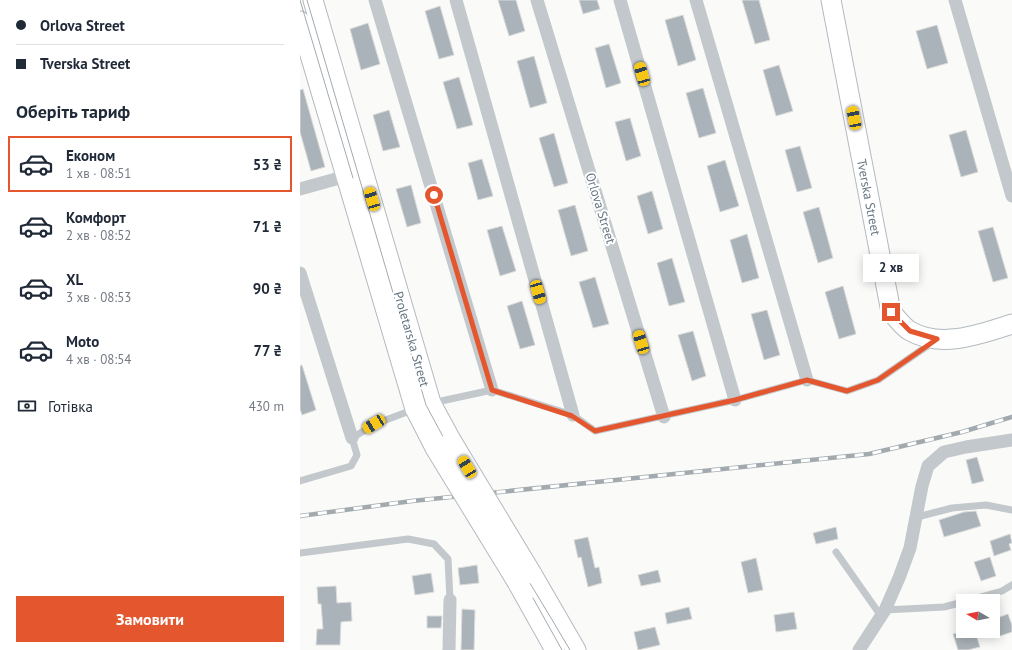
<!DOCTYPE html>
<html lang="uk">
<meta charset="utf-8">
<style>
:root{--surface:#fff;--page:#f2f2f3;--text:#1f2937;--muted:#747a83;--line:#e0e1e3;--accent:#e4572e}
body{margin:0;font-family:"PT Sans",sans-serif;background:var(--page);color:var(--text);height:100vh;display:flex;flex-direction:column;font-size:15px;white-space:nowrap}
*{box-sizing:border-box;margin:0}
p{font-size:13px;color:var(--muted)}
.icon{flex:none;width:22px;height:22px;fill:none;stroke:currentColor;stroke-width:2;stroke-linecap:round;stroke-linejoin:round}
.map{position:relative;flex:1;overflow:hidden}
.panel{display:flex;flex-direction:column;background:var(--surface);width:300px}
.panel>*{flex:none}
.banner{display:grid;align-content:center;height:88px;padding:0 16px;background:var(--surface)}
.needle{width:26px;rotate:279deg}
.fabs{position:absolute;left:656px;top:594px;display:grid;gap:8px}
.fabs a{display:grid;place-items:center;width:44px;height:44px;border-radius:0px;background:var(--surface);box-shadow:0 2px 10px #0003;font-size:20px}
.end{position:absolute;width:18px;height:18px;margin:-9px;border:5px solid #e4572e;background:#fff;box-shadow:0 0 0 2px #fff}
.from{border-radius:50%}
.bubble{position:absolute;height:28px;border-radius:0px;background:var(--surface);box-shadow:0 2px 10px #0003;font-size:13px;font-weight:700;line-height:28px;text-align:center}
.car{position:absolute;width:12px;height:24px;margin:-12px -6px;border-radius:5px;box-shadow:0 0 3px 1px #0007;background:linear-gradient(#f5c518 24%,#345 0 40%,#f5c518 0 76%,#345 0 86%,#f5c518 0)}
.banner b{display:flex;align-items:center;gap:14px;height:38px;font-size:15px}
.banner b+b{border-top:1px solid var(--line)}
.banner i{width:10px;height:10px;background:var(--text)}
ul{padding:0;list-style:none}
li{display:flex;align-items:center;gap:12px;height:56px;margin:0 8px 6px;padding:0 8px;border:2px solid transparent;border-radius:0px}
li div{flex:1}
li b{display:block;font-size:15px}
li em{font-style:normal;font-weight:700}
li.current{border-color:var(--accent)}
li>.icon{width:36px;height:36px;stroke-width:1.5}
h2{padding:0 16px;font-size:18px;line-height:48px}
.pay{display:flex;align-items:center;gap:10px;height:44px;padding:0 16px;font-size:15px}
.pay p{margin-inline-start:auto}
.cta{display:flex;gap:8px;margin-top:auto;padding:8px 16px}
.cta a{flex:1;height:46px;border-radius:0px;background:var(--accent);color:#fff;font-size:16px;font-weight:700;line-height:46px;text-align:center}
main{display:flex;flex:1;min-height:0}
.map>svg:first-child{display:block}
.building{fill:#aab3b9;stroke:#dcdcda}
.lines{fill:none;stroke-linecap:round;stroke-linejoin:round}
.secondary-casing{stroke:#b3babf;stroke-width:21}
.service{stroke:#c3c8cc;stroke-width:7}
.minor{stroke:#c3c8cc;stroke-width:13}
.secondary{stroke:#fff;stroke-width:19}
.tram{stroke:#a2aab0;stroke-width:1}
.rail-casing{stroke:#a2aab0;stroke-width:4.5}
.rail{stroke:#fff;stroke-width:3;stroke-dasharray:9;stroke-linecap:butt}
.secondary-bridge-casing{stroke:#b3babf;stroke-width:21;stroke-linecap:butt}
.secondary-bridge{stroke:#fff;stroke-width:19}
.route{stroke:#e4572e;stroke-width:5}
.labels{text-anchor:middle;stroke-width:4;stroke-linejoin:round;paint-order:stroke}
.street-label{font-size:13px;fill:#657683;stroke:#fff}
</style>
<main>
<section class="panel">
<div class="banner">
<b><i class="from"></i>Orlova Street</b>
<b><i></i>Tverska Street</b>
</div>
<h2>Оберіть тариф</h2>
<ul>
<li class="current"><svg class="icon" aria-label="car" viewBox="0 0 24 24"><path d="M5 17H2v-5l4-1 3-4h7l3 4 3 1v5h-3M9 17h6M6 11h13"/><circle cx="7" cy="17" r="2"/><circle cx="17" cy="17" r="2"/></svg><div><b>Економ</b><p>1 хв · 08:51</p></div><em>53 ₴</em></li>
<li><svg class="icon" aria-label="car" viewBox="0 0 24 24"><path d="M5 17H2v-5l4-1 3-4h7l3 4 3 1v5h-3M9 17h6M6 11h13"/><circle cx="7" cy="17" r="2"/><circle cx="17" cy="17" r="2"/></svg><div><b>Комфорт</b><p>2 хв · 08:52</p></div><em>71 ₴</em></li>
<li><svg class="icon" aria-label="car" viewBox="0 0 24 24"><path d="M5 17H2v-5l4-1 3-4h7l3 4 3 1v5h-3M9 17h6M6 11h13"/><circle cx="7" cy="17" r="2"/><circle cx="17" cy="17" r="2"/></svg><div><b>XL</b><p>3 хв · 08:53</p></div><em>90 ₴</em></li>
<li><svg class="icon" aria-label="car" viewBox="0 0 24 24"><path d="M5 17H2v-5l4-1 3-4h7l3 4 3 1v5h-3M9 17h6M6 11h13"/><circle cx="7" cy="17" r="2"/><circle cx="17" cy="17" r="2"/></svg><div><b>Moto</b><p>4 хв · 08:54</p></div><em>77 ₴</em></li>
</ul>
<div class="pay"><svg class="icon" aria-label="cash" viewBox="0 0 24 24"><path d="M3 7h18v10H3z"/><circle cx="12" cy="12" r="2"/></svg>Готівка<p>430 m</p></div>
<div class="cta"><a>Замовити</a></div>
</section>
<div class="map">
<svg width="712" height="650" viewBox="0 0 712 650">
<rect width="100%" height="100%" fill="#fafaf8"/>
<g class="building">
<polygon points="198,0 216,0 225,31 209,36"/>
<polygon points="279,0 297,0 300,9 283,14"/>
<polygon points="442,0 459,0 470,40 455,44"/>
<polygon points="140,6 154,55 139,59 125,11"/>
<polygon points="383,15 396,60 378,66 365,20"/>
<polygon points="68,23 80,64 61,70 50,29"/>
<polygon points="637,25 648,63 627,69 616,31"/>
<polygon points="309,44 321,83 306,88 295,48"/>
<polygon points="234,56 247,103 230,108 217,61"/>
<polygon points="479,65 493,111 476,116 463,70"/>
<polygon points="159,77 173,125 157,129 143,82"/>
<polygon points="403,88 416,133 399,138 386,93"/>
<polygon points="3,89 25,167 11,171 0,132 0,90"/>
<polygon points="89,110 100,147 83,151 73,115"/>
<polygon points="330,118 341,156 326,161 315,122"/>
<polygon points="666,130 678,172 661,177 649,135"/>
<polygon points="254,133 268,183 254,187 239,138"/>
<polygon points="500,146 512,188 497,192 485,150"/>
<polygon points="182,159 193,196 178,200 168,163"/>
<polygon points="425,160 439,206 420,212 407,166"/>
<polygon points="111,185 121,223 107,227 96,189"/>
<polygon points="352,191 363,229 348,234 337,196"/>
<polygon points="275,205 288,251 271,256 258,210"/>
<polygon points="519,207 533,258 518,263 503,212"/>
<polygon points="202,226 216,271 200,276 187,230"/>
<polygon points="693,227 708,278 693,282 678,231"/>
<polygon points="447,234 459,278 442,283 430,240"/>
<polygon points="372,258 385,302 369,306 357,263"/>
<polygon points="295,277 309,324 293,328 279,282"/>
<polygon points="543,286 556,334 539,339 525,292"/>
<polygon points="222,301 235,345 220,349 207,306"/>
<polygon points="467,310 480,355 464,360 451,314"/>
<polygon points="393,331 406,376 392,381 378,335"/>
<polygon points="2,365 16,410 2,415 0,409 0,366"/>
<polygon points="677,457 684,481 672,484 666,460"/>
<polygon points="676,511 681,526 644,537 639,520 664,512"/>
<polygon points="536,527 538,539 516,544 513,533"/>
<polygon points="710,534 712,543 709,544 711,550 694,556 690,541"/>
<polygon points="288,537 295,568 299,567 302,583 288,587 281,557 278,558 274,540"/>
<polygon points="690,557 696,576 681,581 674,562"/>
<polygon points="456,558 463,590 448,593 441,562"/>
<polygon points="177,565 179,583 160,585 158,568"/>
<polygon points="358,570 361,582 341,586 338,575"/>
<polygon points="131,573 134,592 115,595 112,576"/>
<polygon points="36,586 37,603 51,602 52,621 41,622 40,645 16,645 17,629 23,629 21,604 18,604 17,587"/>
<polygon points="389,607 392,619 367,624 365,613"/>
<polygon points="162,609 175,610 174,650 161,650"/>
<polygon points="494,612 497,629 476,632 474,615"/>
<polygon points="708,614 712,625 712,632 700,636 694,619"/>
<polygon points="127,616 142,616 141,628 127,628"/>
<polygon points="355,627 360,645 338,650 334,632"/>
<polygon points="664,631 675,631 680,647 668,650 658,650 653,634"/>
</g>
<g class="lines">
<defs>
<g id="secondary">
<polyline points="13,0 131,403 151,440"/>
<path d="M531,0L591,312C597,318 603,327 610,331C641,349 681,334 712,324"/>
<polyline points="0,21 115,409 135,448"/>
<polyline points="232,574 276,650"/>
<polyline points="217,582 255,650"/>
</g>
</defs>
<use href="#secondary" class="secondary-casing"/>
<g class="service">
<polyline points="132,403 192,390 273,415 295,431 435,400 507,380 547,391 578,380 633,342"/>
<polyline points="0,481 51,466 57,455 52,438 75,424 115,409"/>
<polyline points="617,517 652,508 686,505 712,510"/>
<polyline points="536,552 581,616"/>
<polyline points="0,553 108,539 134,544 148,559 150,600"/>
<polyline points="666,601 702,591 712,585"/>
<polyline points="585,610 644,607 663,602"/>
</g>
<g class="minor">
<polyline points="75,0 192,390"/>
<polyline points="156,0 273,415"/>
<polyline points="237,0 364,417"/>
<polyline points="320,0 435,400"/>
<polyline points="396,0 507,380"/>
<polyline points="655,0 712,196"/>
<polyline points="0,189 54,174"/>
<polyline points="0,273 52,438"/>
<polyline points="149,650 150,600"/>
<polyline points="559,650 585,610 599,578 610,548 622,486 628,466 644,452 666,447 712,440"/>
</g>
<use href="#secondary" class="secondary"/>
<g class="tram">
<polyline points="0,0 53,178"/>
<path d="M7,0L126,405C170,489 222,568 270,650"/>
<polyline points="233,598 262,650"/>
</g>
<defs>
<polyline id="rail" points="0,516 112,501 569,454 662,432 712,417"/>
</defs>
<use href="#rail" class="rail-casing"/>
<use href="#rail" class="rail"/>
<defs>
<g id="secondary-bridge">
<polyline points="151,440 232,574"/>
<polyline points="135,448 217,582"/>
</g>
</defs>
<use href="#secondary-bridge" class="secondary-bridge-casing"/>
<use href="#secondary-bridge" class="secondary-bridge"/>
</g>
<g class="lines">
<polyline class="route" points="134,195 192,390 272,416 295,431 435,400 507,380 547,391 578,380 637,339 610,331 591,312"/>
</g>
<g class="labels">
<g class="street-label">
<text transform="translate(569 197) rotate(79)" y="5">Tverska Street</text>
<text transform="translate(301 208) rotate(73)" y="5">Orlova Street</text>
<text transform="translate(112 339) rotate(74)" y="5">Proletarska Street</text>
</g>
</g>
</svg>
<div class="fabs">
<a><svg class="needle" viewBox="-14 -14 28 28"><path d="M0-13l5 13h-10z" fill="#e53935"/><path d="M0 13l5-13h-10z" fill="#747a83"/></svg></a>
</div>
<i class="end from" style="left:134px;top:195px"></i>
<i class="end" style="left:591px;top:312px"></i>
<div class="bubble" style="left:563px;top:254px;width:56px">2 хв</div>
<i class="car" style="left:342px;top:74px;rotate:344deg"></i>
<i class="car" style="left:554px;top:118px;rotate:349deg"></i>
<i class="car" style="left:72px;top:199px;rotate:343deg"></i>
<i class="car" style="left:238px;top:292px;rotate:164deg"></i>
<i class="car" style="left:341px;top:342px;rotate:343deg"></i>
<i class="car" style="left:74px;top:424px;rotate:239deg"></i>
<i class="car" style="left:167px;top:467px;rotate:329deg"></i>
</div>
</main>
